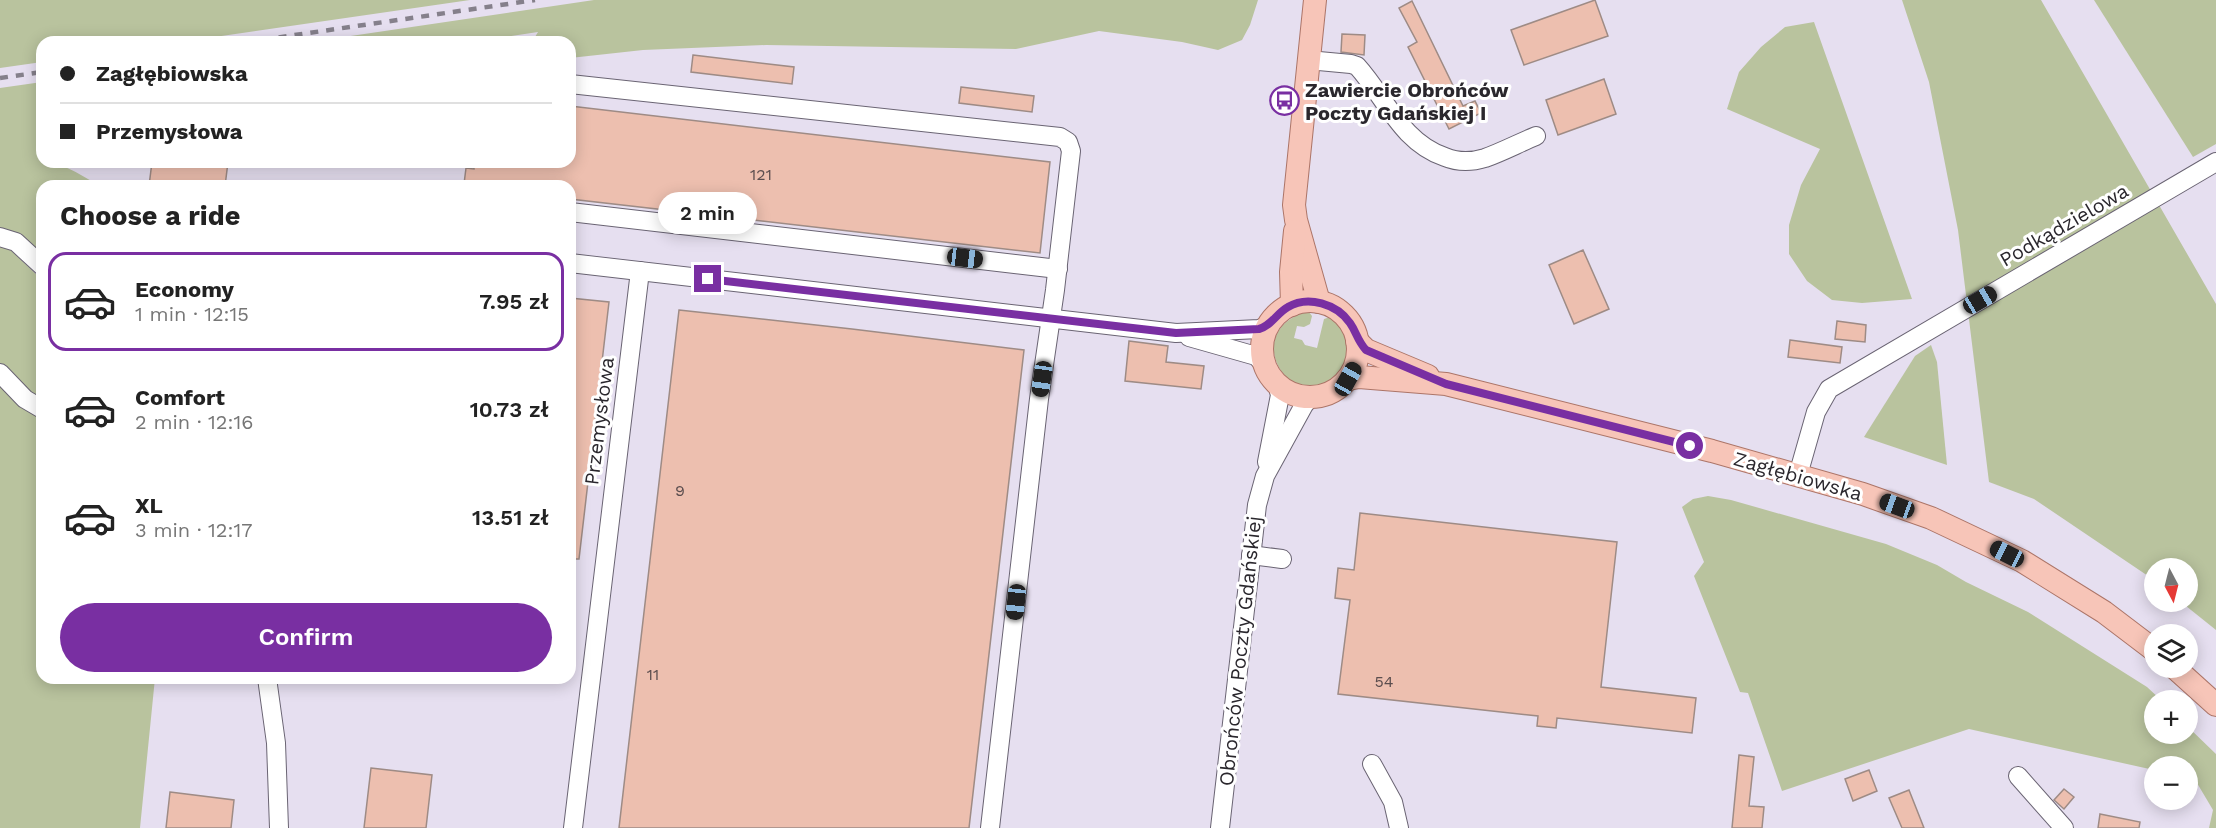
<!DOCTYPE html>
<meta charset="utf-8">
<style>
:root{--surface:#fff;--page:#f2f2f2;--text:#222;--muted:#767676;--line:#e0e0e0;--accent:#792fa2}
body{margin:0;font-family:"Work Sans",sans-serif;background:var(--page);color:var(--text);height:100vh;display:flex;flex-direction:column;font-size:22px;white-space:nowrap}
*{box-sizing:border-box;margin:0}
p{font-size:20px;color:var(--muted)}
.icon{flex:none;width:33px;height:33px;fill:none;stroke:currentColor;stroke-width:2;stroke-linecap:round;stroke-linejoin:round}
.map{position:relative;flex:1;overflow:hidden}
.panel{position:absolute;left:36px;top:180px;width:540px;height:504px;display:flex;flex-direction:column;background:var(--surface);border-radius:18px;box-shadow:0 3px 15px #0003}
.panel>*{flex:none}
.hud{position:absolute;left:36px;top:36px;width:540px;height:132px;border-radius:18px;box-shadow:0 3px 15px #0003;display:grid;align-content:center;height:132px;padding:0 24px;background:var(--surface)}
.needle{width:39px;rotate:173deg}
.controls{position:absolute;left:2144px;top:558px;display:grid;gap:12px}
.controls a{display:grid;place-items:center;width:54px;height:54px;border-radius:50%;background:var(--surface);box-shadow:0 3px 15px #0003;font-size:30px}
.end{position:absolute;width:27px;height:27px;margin:-14px;border:8px solid #792fa2;background:#fff;box-shadow:0 0 0 3px #fff}
.from{border-radius:50%}
.bubble{position:absolute;height:42px;border-radius:21px;background:var(--surface);box-shadow:0 3px 15px #0003;font-size:20px;font-weight:600;line-height:42px;text-align:center}
.car{position:absolute;width:18px;height:36px;margin:-18px -9px;border-radius:8px;box-shadow:0 0 4px 2px #0007;background:linear-gradient(#222 24%,#8ab4d8 0 40%,#222 0 76%,#8ab4d8 0 86%,#222 0)}
.hud b{display:flex;align-items:center;gap:21px;height:57px;font-size:22px}
.hud b+b{border-top:2px solid var(--line)}
.hud i{width:15px;height:15px;background:var(--text)}
ul{padding:0;list-style:none}
li{display:flex;align-items:center;gap:18px;height:99px;margin:0 12px 9px;padding:0 12px;border:3px solid transparent;border-radius:18px}
li div{flex:1}
li b{display:block;font-size:22px}
li em{font-style:normal;font-weight:600}
li.active{border-color:var(--accent)}
li>.icon{width:54px;height:54px;stroke-width:1.5}
h2{padding:0 24px;font-size:27px;line-height:72px}
.cta{display:flex;gap:12px;margin-top:auto;padding:12px 24px}
.cta a{flex:1;height:69px;border-radius:36px;background:var(--accent);color:#fff;font-size:24px;font-weight:600;line-height:69px;text-align:center}
.map>svg:first-child{display:block}
.green{fill:#b9c39e}
.building{fill:#edbfaf;stroke:#9e8b85;stroke-width:1.5}
.lines{fill:none;stroke-linecap:round;stroke-linejoin:round}
.minor-casing{stroke:#6a6473;stroke-width:20}
.major-casing{stroke:#ac7568;stroke-width:24}
.minor{stroke:#fff;stroke-width:18}
.major{stroke:#f7c5b8;stroke-width:22}
.rail{stroke:#85808b;stroke-width:4.5;stroke-dasharray:8 8;stroke-linecap:butt}
.route{stroke:#792fa2;stroke-width:8}
.labels{text-anchor:middle;stroke-width:6;stroke-linejoin:round;paint-order:stroke}
.number-label{font-size:16px;fill:#5b4d4e}
.poi-label{font-size:20px;font-weight:bold;fill:#2a272d;stroke:#fff;text-anchor:start}
.street-label{font-size:20px;fill:#2a272d;stroke:#fff}
</style>
<div class="map">
<svg width="2216" height="828" viewBox="0 0 2216 828">
<rect width="100%" height="100%" fill="#e6dff0"/>
<g class="green">
<polygon points="0,0 470,0 180,42 42,42 42,62 0,68"/>
<polygon points="594,0 1258,0 1250,25 1242,40 1218,50 1182,42 1099,31 1016,49 766,45 643,50 570,58 570,42 532,42 538,32 473,42 310,42"/>
<polygon points="1902,0 2041,0 2216,304 2216,630 2181,602 2187,602 2187,568 2154,568 2154,580 2034,499 1989,482 1958,230 1929,82"/>
<polygon points="2094,0 2216,0 2216,144 2193,157"/>
<polygon points="1814,22 1912,299 1862,303 1832,300 1807,281 1789,254 1789,225 1801,185 1820,149 1727,109 1739,72 1761,47 1785,27"/>
<path d="M42,82V162C63,162 82,176 100,186H42V258L12,233L0,228V88Z"/>
<polygon points="0,245 12,251 42,280 42,401 31,394 0,363"/>
<path d="M1305,312H1309L1312,316L1310,324L1304,327L1297,326L1294,338L1302,340L1305,345L1317,348L1324,319L1330,317C1343,328 1351,340 1347,357C1345,367 1340,374 1332,380C1290,412 1240,334 1305,312Z"/>
<polygon points="1931,345 1937,362 1947,465 1864,437 1915,356"/>
<polygon points="0,385 42,417 42,678 155,678 140,828 0,828"/>
<polygon points="1708,496 1731,500 1886,544 1937,565 1966,582 2028,612 2147,687 2161,700 2154,700 2154,734 2187,734 2187,726 2216,754 2216,828 2209,828 2213,810 2194,778 2187,777 2187,766 2154,766 2154,770 1969,729 1782,791 1748,693 1740,692 1694,576 1704,562 1682,507 1693,499"/>
</g>
<g class="building">
<polygon points="1595,0 1608,36 1524,65 1511,30"/>
<polygon points="1412,1 1463,106 1475,101 1481,113 1449,129 1408,47 1417,42 1399,8"/>
<polygon points="1342,34 1365,35 1364,55 1341,52"/>
<polygon points="693,55 794,67 792,84 691,72"/>
<polygon points="1604,79 1616,114 1558,135 1546,100"/>
<polygon points="961,87 1034,96 1032,112 959,103"/>
<polygon points="570,106 1050,162 1040,253 570,199 570,186 464,184 466,168 474,169 474,162 570,162"/>
<polygon points="152,162 228,162 225,186 149,186"/>
<polygon points="1583,250 1609,309 1574,324 1549,265"/>
<polygon points="570,298 609,302 579,559 570,559"/>
<polygon points="679,310 852,329 1024,350 969,828 619,828"/>
<polygon points="1837,321 1866,325 1865,342 1835,339"/>
<polygon points="1790,340 1842,347 1840,363 1788,357"/>
<polygon points="1129,341 1168,346 1166,362 1204,366 1201,389 1125,381"/>
<polygon points="1360,513 1617,542 1601,687 1696,698 1692,733 1557,718 1556,728 1537,726 1538,716 1338,694 1350,600 1335,598 1338,568 1354,570"/>
<polygon points="1739,755 1754,757 1749,806 1764,807 1762,828 1732,828"/>
<polygon points="371,768 432,775 426,828 364,828"/>
<polygon points="1869,770 1877,791 1853,801 1845,779"/>
<polygon points="2064,789 2074,797 2064,809 2054,800"/>
<polygon points="1909,790 1924,828 1902,828 1889,798"/>
<polygon points="170,792 234,800 231,828 166,828"/>
<polygon points="2100,814 2140,822 2139,828 2098,828"/>
</g>
<g class="lines">
<defs>
<g id="minor">
<path d="M1308,60L1351,64L1357,66C1386,98 1401,142 1445,157C1457,162 1472,162 1485,158C1502,152 1519,143 1536,136"/>
<polyline points="570,84 1060,137 1068,142 1071,151 1055,290 1039,399 990,828"/>
<polyline points="570,212 1058,269"/>
<polyline points="0,237 16,242 42,266"/>
<polyline points="570,263 1176,333 1259,329 1269,325"/>
<polyline points="1189,337 1256,356 1264,364"/>
<polyline points="0,373 25,399 42,409"/>
<polyline points="1267,462 1280,395 1277,384"/>
<polyline points="1798,475 1816,412 1829,389 2216,162"/>
<polyline points="1251,555 1282,559"/>
<polyline points="267,678 276,743 279,828"/>
<polyline points="1372,764 1393,802 1399,828"/>
<polyline points="2018,776 2064,828"/>
<polyline points="573,828 640,271"/>
<polyline points="1220,828 1257,505 1265,476 1304,405 1308,400 1315,397"/>
</g>
<g id="major">
<polyline points="1315,0 1294,205 1296,220 1319,302"/>
<circle cx="1310" cy="349" r="48"/>
<polyline points="1292,305 1291,272 1295,231"/>
<polyline points="1357,341 1366,350 1428,376"/>
<polyline points="1348,379 1359,377 1446,384 1712,451 1863,494 1931,518 2022,561 2104,612 2154,650"/>
<polyline points="2175,668 2216,705"/>
</g>
</defs>
<use href="#minor" class="minor-casing"/>
<use href="#major" class="major-casing"/>
<use href="#minor" class="minor"/>
<use href="#major" class="major"/>
<g class="rail">
<polyline points="247,42 535,0"/>
<polyline points="0,78 42,72"/>
</g>
</g>
<g class="lines">
<path class="route" d="M708,279L1176,333L1259,329C1271,326 1277,313 1288,307C1308,295 1337,304 1350,323C1357,333 1357,340 1366,350L1446,384L1690,446"/>
</g>
<defs>
<symbol id="bus-ring" viewBox="-11 -11 22 22"><circle r="9.5" fill="#fff" stroke="#792fa2" stroke-width="1.5"/><path d="M-5-6H5V4H4V6H2V4H-2V6H-4V4H-5ZM-3.5-4V0h7V-4ZM-3.5 1.2v1.5H-2V1.2ZM2 1.2v1.5H3.5V1.2Z" fill="#792fa2"/></symbol>
</defs>
<g fill-rule="evenodd">
<use href="#bus-ring" x="1268" y="84" width="33" height="33"/>
</g>
<g class="labels">
<g class="number-label">
<text x="761" y="180">121</text>
<text x="680" y="496">9</text>
<text x="653" y="680">11</text>
<text x="1384" y="687">54</text>
</g>
<g class="poi-label">
<text x="1305" y="97">Zawiercie Obrońców<tspan x="1305" dy="23">Poczty Gdańskiej I</tspan></text>
</g>
<g class="street-label">
<text transform="translate(2064 225) rotate(-30)" y="7">Podkądzielowa</text>
<text transform="translate(599 421) rotate(-83)" y="7">Przemysłowa</text>
<text transform="translate(1798 476) rotate(16)" y="7">Zagłębiowska</text>
<text transform="translate(1240 651) rotate(-84)" y="7">Obrońców Poczty Gdańskiej</text>
</g>
</g>
</svg>
<div class="controls">
<a><svg class="needle" viewBox="-14 -14 28 28"><path d="M0-13l5 13h-10z" fill="#e53935"/><path d="M0 13l5-13h-10z" fill="#767676"/></svg></a>
<a><svg class="icon" aria-label="layers" viewBox="0 0 24 24"><path d="M12 4l9 5-9 5-9-5zM3 14l9 5 9-5"/></svg></a>
<a>+</a>
<a>−</a>
</div>
<i class="end from" style="left:1690px;top:446px"></i>
<i class="end" style="left:708px;top:279px"></i>
<div class="bubble" style="left:658px;top:192px;width:99px">2 min</div>
<i class="car" style="left:965px;top:258px;rotate:97deg"></i>
<i class="car" style="left:1980px;top:300px;rotate:60deg"></i>
<i class="car" style="left:1042px;top:379px;rotate:188deg"></i>
<i class="car" style="left:1348px;top:379px;rotate:29deg"></i>
<i class="car" style="left:1897px;top:506px;rotate:290deg"></i>
<i class="car" style="left:2007px;top:554px;rotate:297deg"></i>
<i class="car" style="left:1016px;top:602px;rotate:186deg"></i>
<div class="hud">
<b><i class="from"></i>Zagłębiowska</b>
<b><i></i>Przemysłowa</b>
</div>
<section class="panel">
<h2>Choose a ride</h2>
<ul>
<li class="active"><svg class="icon" aria-label="car" viewBox="0 0 24 24"><path d="M5 17H2v-5l4-1 3-4h7l3 4 3 1v5h-3M9 17h6M6 11h13"/><circle cx="7" cy="17" r="2"/><circle cx="17" cy="17" r="2"/></svg><div><b>Economy</b><p>1 min · 12:15</p></div><em>7.95 zł</em></li>
<li><svg class="icon" aria-label="car" viewBox="0 0 24 24"><path d="M5 17H2v-5l4-1 3-4h7l3 4 3 1v5h-3M9 17h6M6 11h13"/><circle cx="7" cy="17" r="2"/><circle cx="17" cy="17" r="2"/></svg><div><b>Comfort</b><p>2 min · 12:16</p></div><em>10.73 zł</em></li>
<li><svg class="icon" aria-label="car" viewBox="0 0 24 24"><path d="M5 17H2v-5l4-1 3-4h7l3 4 3 1v5h-3M9 17h6M6 11h13"/><circle cx="7" cy="17" r="2"/><circle cx="17" cy="17" r="2"/></svg><div><b>XL</b><p>3 min · 12:17</p></div><em>13.51 zł</em></li>
</ul>
<div class="cta"><a>Confirm</a></div>
</section>
</div>
